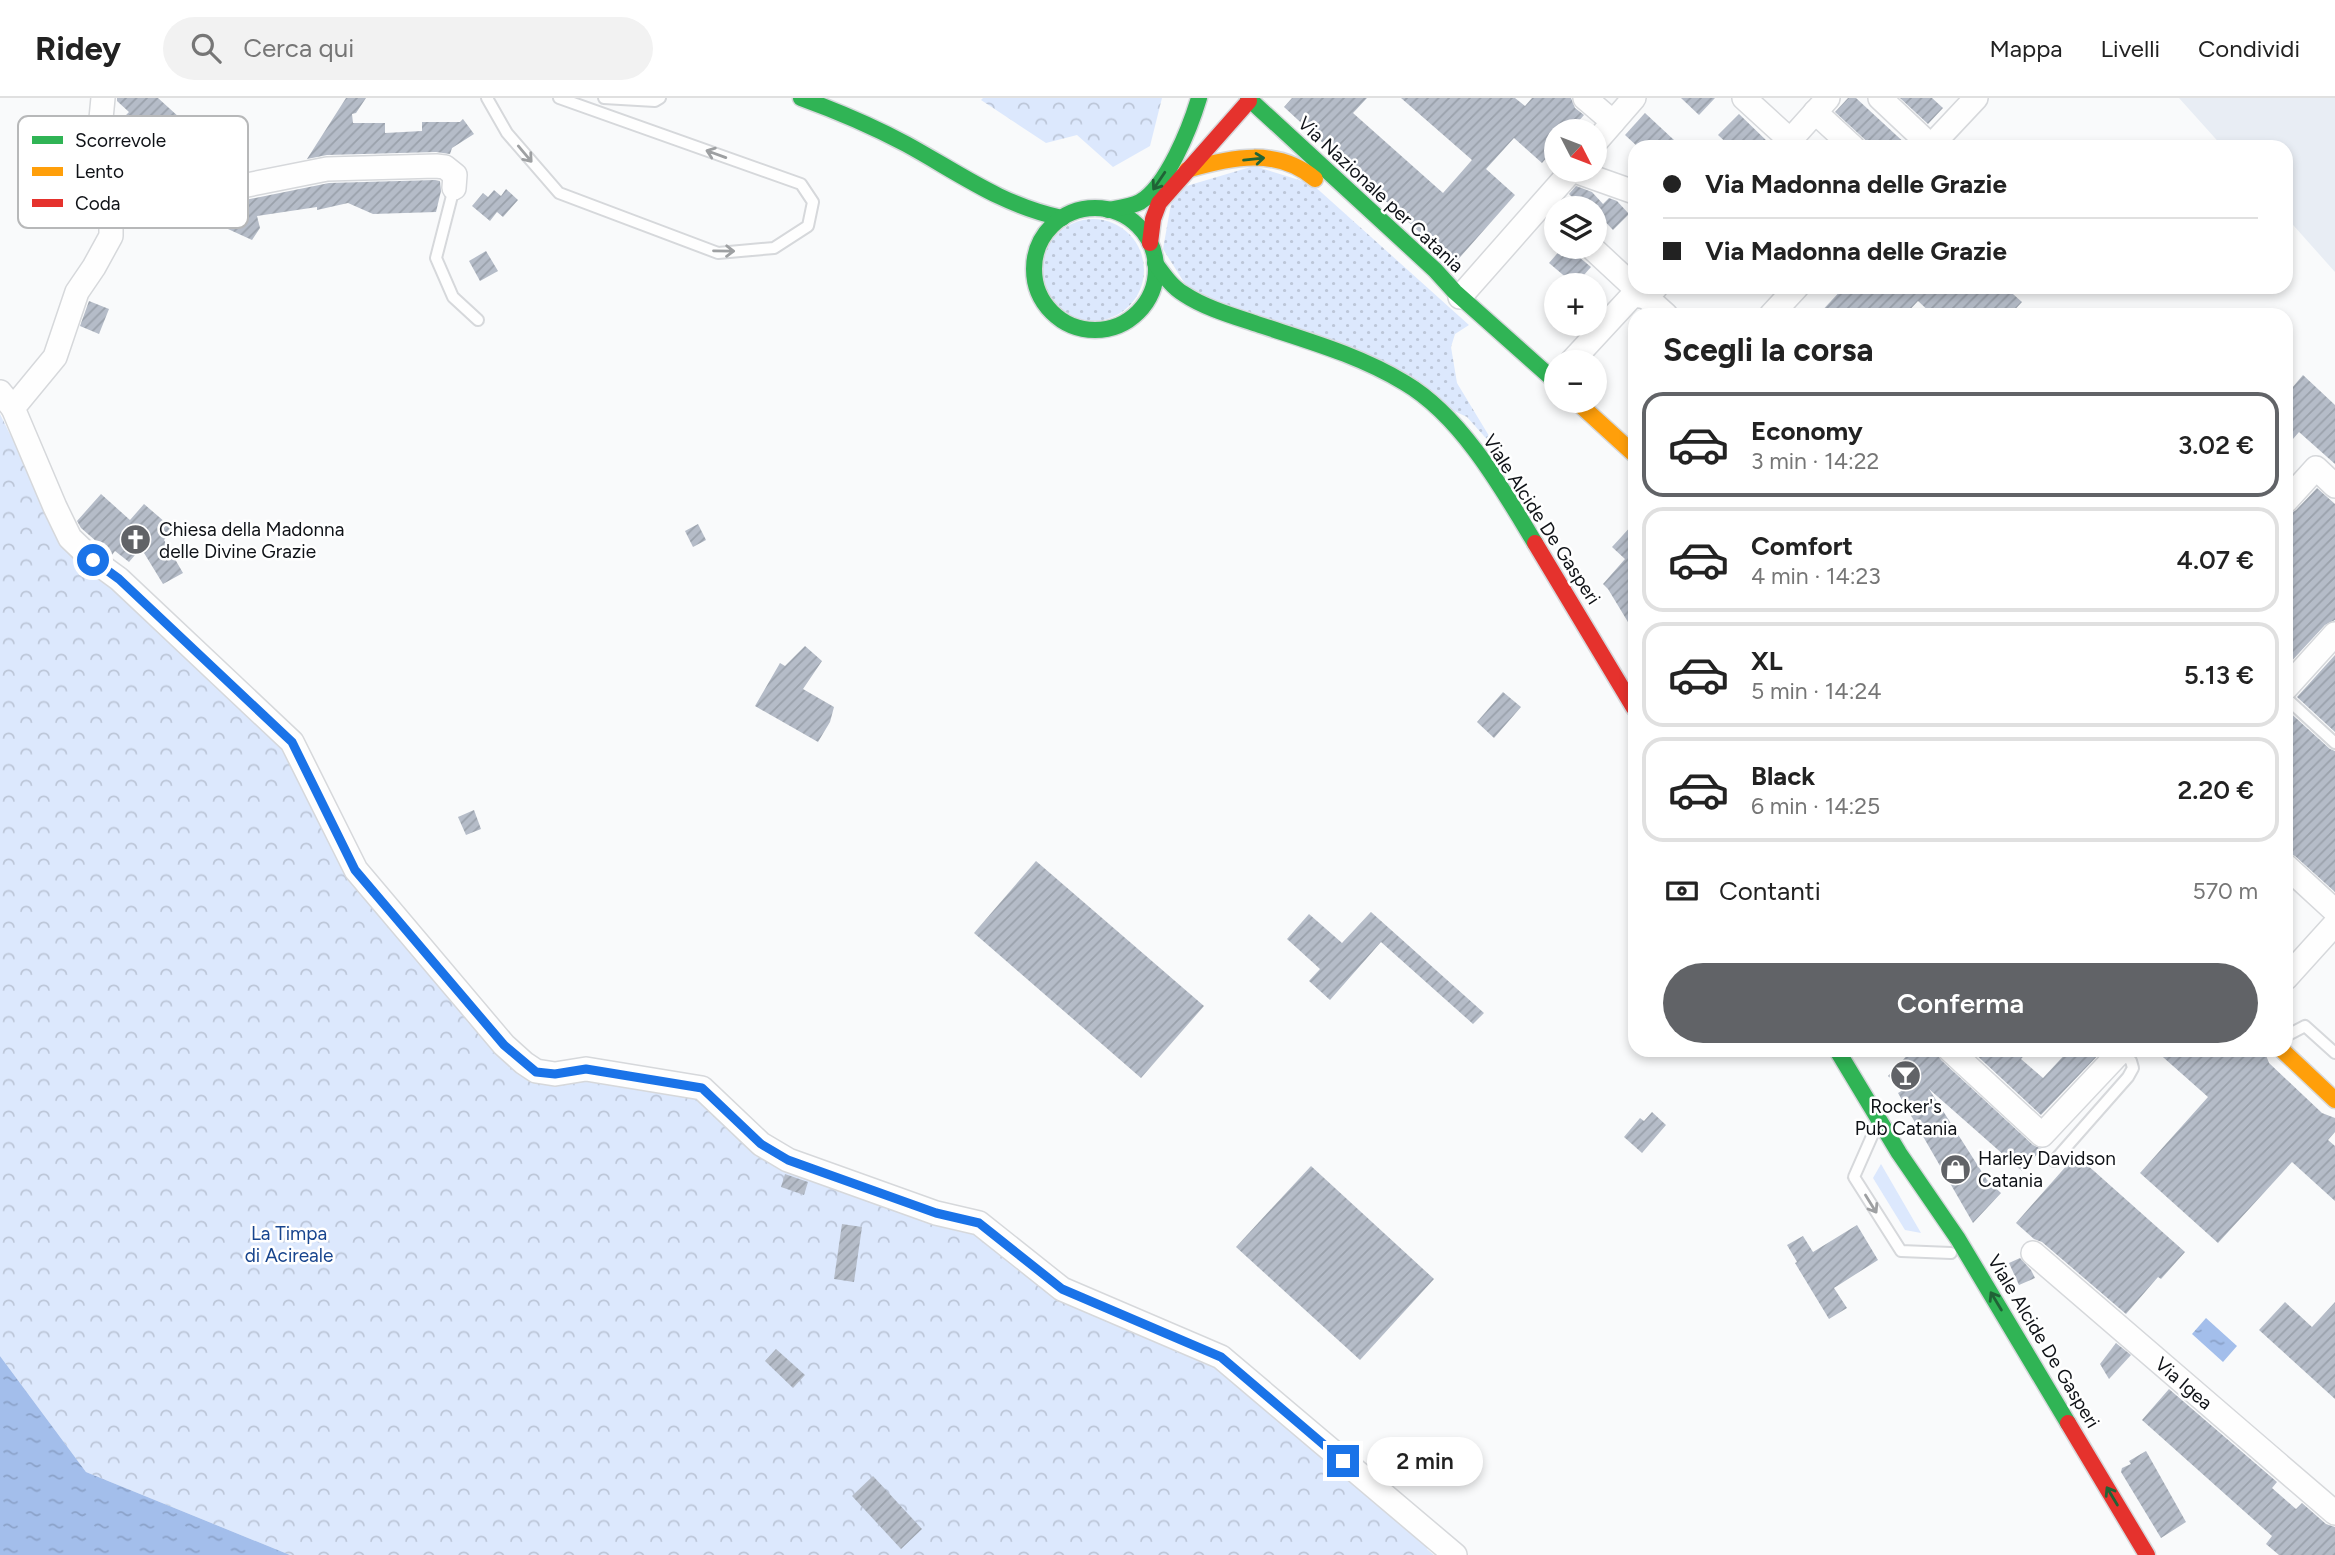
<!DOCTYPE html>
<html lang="it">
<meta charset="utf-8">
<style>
:root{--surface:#fff;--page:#f2f2f2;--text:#222;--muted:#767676;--line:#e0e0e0;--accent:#616367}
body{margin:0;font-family:Figtree,sans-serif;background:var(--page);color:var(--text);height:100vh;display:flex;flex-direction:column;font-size:26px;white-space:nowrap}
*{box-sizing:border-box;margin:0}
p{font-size:23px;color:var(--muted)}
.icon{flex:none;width:38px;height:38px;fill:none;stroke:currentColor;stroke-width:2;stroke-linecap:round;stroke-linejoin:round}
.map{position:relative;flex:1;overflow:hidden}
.side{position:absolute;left:1628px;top:210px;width:665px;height:749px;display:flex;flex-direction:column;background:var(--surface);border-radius:21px;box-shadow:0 4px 10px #0003}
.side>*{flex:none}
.top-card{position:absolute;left:1628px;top:42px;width:665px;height:154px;border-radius:21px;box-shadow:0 4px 10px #0003;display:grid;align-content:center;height:154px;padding:0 35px;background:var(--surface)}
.needle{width:46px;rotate:132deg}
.controls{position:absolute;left:1544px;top:21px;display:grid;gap:14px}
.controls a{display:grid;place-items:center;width:63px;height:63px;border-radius:50%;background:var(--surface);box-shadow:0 4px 10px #0003;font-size:35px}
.end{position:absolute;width:32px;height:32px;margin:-16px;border:9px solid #1a73e8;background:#fff;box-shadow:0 0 0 4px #fff}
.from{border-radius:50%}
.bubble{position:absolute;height:49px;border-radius:24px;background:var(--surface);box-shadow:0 4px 10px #0003;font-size:23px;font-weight:600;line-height:49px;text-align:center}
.top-card b{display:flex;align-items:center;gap:24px;height:66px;font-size:26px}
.top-card b+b{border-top:2px solid var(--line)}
.top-card i{width:18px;height:18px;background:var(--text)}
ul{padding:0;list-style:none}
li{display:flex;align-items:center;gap:21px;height:105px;margin:0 14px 10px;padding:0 21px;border:4px solid var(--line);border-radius:21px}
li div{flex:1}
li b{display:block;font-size:26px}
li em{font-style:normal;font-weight:600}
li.current{border-color:var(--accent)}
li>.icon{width:63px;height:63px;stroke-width:1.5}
h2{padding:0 35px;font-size:32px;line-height:84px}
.pay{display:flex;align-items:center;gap:18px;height:77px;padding:0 35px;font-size:26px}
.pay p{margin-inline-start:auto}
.primary-button{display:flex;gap:14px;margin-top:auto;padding:14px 35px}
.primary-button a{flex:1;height:80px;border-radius:42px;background:var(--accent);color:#fff;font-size:28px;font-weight:600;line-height:80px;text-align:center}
header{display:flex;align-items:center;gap:42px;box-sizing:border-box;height:98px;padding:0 35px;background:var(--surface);border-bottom:2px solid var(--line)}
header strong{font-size:33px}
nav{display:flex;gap:38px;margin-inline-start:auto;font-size:24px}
.search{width:490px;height:63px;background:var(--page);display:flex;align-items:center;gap:18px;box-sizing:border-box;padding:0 24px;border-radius:38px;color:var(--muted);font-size:26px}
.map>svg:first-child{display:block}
.built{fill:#e8edf4}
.grass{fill:url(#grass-dots)}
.park{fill:url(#park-crowns)}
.garden{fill:#dce8fd}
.water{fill:url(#water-ripples)}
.building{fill:url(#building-hatch)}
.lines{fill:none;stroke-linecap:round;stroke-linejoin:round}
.lane-casing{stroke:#d6d8db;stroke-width:14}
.street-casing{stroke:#d6d8db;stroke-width:26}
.fast-casing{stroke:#d6d8db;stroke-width:19}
.slow-casing{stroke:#d6d8db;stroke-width:19}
.jam-casing{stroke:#d6d8db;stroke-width:19}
.lane{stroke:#fefefe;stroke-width:10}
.street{stroke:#fefefe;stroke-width:23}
.fast{stroke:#30b455;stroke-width:16}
.slow{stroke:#ff9f0a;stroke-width:16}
.jam{stroke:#e5322d;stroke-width:16}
.oneway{stroke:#9ea0a2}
.oneway2{stroke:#206336}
.route{stroke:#1a73e8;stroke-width:9}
.labels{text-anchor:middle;stroke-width:5;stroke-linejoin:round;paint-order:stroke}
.street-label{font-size:19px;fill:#0f1217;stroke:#fff}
.poi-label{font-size:19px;fill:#0f1217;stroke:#fff;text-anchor:start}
.park-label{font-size:19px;fill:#18458e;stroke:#fff}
.key{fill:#fff;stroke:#b7b8b9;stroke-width:2}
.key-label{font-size:19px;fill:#0f1217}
</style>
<header>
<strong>Ridey</strong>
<div class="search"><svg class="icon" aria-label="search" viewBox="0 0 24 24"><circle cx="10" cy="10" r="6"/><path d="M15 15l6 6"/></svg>Cerca qui</div>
<nav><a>Mappa</a><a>Livelli</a><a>Condividi</a></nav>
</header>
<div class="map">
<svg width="2335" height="1457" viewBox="0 0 2335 1457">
<defs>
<pattern id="grass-dots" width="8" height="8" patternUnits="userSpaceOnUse" patternTransform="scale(1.75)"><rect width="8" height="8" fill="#dce8fd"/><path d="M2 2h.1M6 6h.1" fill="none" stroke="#bcc6d8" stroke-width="1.8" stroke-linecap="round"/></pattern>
<pattern id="park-crowns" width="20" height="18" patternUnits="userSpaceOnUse" patternTransform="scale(1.75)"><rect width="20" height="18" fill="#dce8fd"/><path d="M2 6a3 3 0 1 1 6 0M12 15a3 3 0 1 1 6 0" fill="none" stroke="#bcc6d8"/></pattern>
<pattern id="water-ripples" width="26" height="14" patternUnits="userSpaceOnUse" patternTransform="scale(1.75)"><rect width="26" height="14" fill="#a3beeb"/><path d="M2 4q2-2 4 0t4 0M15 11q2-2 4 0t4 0" fill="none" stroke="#8ba2c9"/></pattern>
<pattern id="building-hatch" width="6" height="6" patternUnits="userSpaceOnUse" patternTransform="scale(1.75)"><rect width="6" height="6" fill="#b5bcc8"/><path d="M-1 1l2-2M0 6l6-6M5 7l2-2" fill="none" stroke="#9aa1ab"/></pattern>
</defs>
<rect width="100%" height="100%" fill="#f9fafb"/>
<polygon class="built" points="2179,0 2335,0 2335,174 2286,119 2286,49 2223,49"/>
<g class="grass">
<polygon points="1254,68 1312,86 1469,227 1455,236 1451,249 1457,285 1500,356 1467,319 1187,189 1163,151 1171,106 1183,89"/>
<circle cx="1093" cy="172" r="51"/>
</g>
<g class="park">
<polygon points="983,0 1162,0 1150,48 1113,69 1077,37 1046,45 981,2"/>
<polygon points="0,316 65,447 159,527 283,650 350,779 501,950 602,981 698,999 757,1055 976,1131 1215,1264 1429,1444 1427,1451 1434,1457 290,1457 86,1374 0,1258"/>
</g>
<polygon class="garden" points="1881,1066 1921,1135 1905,1132 1873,1080"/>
<g class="water">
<polygon points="2206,1220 2237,1248 2223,1264 2192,1236"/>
<polygon points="0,1258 86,1374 290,1457 0,1457"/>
</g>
<g class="building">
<polygon points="117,0 158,0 180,20 145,59 128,66 119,64 145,34 126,17 129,14 117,3"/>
<polygon points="346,0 366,0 356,15 352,16 353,25 385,25 385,35 422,33 422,24 460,24 463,21 474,36 452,50 450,56 436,54 327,57 307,61"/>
<polygon points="1292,0 1367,0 1353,15 1443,95 1472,62 1401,0 1515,0 1525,8 1532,0 1571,0 1575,10 1584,17 1570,33 1556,33 1556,49 1542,65 1514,40 1486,71 1515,97 1454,166 1284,9"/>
<polygon points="1681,0 1715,0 1699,17"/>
<polygon points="1848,0 1856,0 1909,49 1873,49 1835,14"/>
<polygon points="1900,0 1932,0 1943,10 1928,26"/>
<polygon points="1645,15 1674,42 1667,49 1638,49 1625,37"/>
<polygon points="1739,16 1770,46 1770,49 1731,49 1718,37"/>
<polygon points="435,82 440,83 441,93 436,114 373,116 348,105 317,112 317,109 257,118 260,130 252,142 217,126 210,120 212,100 235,104 329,85"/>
<polygon points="1576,88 1592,94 1603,106 1609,100 1617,103 1629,116 1613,132 1595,113 1598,110 1567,110 1575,102 1569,96"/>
<polygon points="506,91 518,102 503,119 497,114 490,123 472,108 483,95 488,99 494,92 501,98"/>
<polygon points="1563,149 1567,149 1591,169 1575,187 1549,165"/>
<polygon points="486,153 498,173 480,183 469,163"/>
<polygon points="1844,189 2005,189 2022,204 2010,217 1933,217 1918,203 1905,217 1818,217"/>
<polygon points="89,203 109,211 99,236 80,228"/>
<polygon points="2303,277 2335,307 2335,366 2299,334 2286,349 2286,297"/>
<polygon points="2317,390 2335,406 2335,522 2325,527 2286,569 2286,418 2296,412"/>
<polygon points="101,396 130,422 144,406 173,431 164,442 183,475 163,486 141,450 129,464 115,453 112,457 81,430 77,423"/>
<polygon points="1634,425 1634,534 1608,491 1603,486 1625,461 1612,449"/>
<polygon points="698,426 706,442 693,449 685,433"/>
<polygon points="805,548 822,563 803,591 834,609 830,624 818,644 755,608 780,565 785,568"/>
<polygon points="2335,557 2335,634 2297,599"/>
<polygon points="1503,594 1521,609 1494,640 1477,624"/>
<polygon points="2286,611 2330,651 2335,653 2335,794 2295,758 2286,754"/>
<polygon points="474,712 481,731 466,737 458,719"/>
<polygon points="1036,763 1204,908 1141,980 974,835"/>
<polygon points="1371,814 1484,915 1473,926 1381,844 1330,902 1309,883 1320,871 1287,841 1309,816 1342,845"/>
<polygon points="1912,952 1936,952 1941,962 2033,1047 2042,1051 2022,1073 1929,991 1987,1082 2001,1095 1973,1125 1898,995 1903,992 1888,978"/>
<polygon points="1971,952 2029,952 2021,961 2043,980 2069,952 2103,952 2041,1017"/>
<polygon points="2155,952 2264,952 2269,965 2322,1015 2335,1020 2335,1034 2328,1042 2335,1048 2335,1103 2292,1064 2218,1145 2140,1075 2208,999"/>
<polygon points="1652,1014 1666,1027 1642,1055 1624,1039 1640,1020 1644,1023"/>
<polygon points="2076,1057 2185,1154 2161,1181 2158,1179 2126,1216 2042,1144 2034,1141 2016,1125"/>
<polygon points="1311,1068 1434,1181 1360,1262 1236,1149"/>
<polygon points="785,1076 808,1084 804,1097 781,1089"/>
<polygon points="842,1126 862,1129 854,1184 834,1181"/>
<polygon points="1857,1127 1878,1162 1834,1190 1847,1210 1829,1221 1795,1165 1797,1164 1787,1147 1803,1138 1813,1154"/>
<polygon points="2020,1160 2031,1172 2035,1180 2019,1187 2009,1165"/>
<polygon points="2285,1204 2312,1229 2335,1204 2335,1301 2259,1232"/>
<polygon points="2116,1245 2131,1257 2109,1281 2100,1266"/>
<polygon points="776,1251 805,1277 793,1290 765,1263"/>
<polygon points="2169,1291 2277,1384 2272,1390 2296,1411 2302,1405 2326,1426 2335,1429 2335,1457 2279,1457 2266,1446 2272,1438 2142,1322"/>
<polygon points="2146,1353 2186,1424 2161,1440 2121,1374 2122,1370 2131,1366 2129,1363"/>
<polygon points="873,1378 922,1431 901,1451 852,1398"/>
</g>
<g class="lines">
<defs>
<g id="lane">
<polyline points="487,0 507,35 559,95 718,155 774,150 808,128 813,104 801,86 559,0"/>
<polyline points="604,0 655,3 660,0"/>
<polyline points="454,90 436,160 453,199 478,222"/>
<polyline points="2286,600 2335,645"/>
<polyline points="2286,938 2305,928 2335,955"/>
<polyline points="1876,1029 1854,1079 1901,1153 1951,1155"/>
<polyline points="2054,1063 2128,979 2133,970 2131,963 2120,954"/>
</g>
<g id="street">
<polyline points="103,0 100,31 105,74 111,90 111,138 94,169 77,194 55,259 13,310 55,409 70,440 93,462 119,481 292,644 356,772 504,947 524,965 536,973 555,976 586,971 702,990 761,1046 788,1062 936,1115 979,1125 1062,1191 1221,1259 1455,1457"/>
<polyline points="1585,0 1613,24"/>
<polyline points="1744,0 1790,42"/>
<polyline points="1880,0 1931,48"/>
<polyline points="1815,14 1853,49"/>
<polyline points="1594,46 1634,0"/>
<polyline points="1784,49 1828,0"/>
<polyline points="1930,49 1976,0"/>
<polyline points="1572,72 1634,94"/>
<polyline points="111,90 145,73 232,90 327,71 436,68 445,69 455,77 454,90"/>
<polyline points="1591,149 1634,189"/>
<polyline points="1635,189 1666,217"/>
<polyline points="1460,199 1572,72"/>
<polyline points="1771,217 1797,189"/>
<polyline points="1571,264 1633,197 1646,199 1656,189"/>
<polyline points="0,294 13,310"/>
<polyline points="2286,403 2316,370 2335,388"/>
<polyline points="2286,590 2335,536"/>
<polyline points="2286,768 2335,813"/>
<polyline points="2286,880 2335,826"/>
<polyline points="1950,952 2042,1037 2122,952"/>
<polyline points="2033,1155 2335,1415"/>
</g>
<g id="fast">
<path d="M801,0C837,13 872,28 906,46C959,75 1001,107 1062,120"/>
<polyline points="1248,0 1435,172 1455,194 1556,284"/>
<circle cx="1095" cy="171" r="61"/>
<path d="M1108,112C1119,110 1130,109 1140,104C1167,88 1190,30 1199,0"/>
<path d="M1155,165C1163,176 1172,189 1184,196C1205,210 1233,218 1257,226C1308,243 1359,257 1405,285C1461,318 1502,390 1535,445"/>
<polyline points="1837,952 1899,1055 1958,1141 2068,1325"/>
</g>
<g id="slow">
<path d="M1187,72C1231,59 1278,49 1315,81"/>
<polyline points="1576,303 1634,356"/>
<polyline points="2282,952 2335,1002"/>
</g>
<g id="jam">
<polyline points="1150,145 1153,121 1159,105 1249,3"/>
<polyline points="1535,445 1634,610"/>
<polyline points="2068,1325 2147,1457"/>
</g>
</defs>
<use href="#lane" class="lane-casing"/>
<use href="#street" class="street-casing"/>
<use href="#fast" class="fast-casing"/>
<use href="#slow" class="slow-casing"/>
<use href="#jam" class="jam-casing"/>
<use href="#lane" class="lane"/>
<use href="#street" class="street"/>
<use href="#fast" class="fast"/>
<use href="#slow" class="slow"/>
<use href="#jam" class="jam"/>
</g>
<defs><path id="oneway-shaft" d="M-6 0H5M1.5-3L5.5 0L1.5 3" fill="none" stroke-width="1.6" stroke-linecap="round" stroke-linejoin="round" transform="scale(1.75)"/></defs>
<g class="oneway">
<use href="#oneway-shaft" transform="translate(525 56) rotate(50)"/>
<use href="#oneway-shaft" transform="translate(716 56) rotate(-160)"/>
<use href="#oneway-shaft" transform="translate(724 153) rotate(1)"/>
<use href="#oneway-shaft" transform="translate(1871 1106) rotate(58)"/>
</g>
<g class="oneway2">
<use href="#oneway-shaft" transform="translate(1254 61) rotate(-6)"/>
<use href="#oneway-shaft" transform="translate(1159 83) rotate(124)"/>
<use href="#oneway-shaft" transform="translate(1996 1203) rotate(-121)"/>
<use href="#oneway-shaft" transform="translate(2112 1398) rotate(-121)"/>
</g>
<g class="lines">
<polyline class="route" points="93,462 119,481 292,644 355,772 504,947 536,974 555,976 586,971 702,990 761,1046 788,1062 936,1115 979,1125 1062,1191 1221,1259 1343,1363"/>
</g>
<defs>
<symbol id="church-disc" viewBox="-11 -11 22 22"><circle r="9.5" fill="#616367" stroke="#fff"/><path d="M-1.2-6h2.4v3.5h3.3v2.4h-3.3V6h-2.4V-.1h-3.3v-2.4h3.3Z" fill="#fff"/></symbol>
<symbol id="bar-disc" viewBox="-11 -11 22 22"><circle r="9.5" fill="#616367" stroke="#fff"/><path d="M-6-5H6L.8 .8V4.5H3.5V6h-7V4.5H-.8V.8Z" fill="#fff"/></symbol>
<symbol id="shop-disc" viewBox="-11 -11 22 22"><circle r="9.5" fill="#616367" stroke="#fff"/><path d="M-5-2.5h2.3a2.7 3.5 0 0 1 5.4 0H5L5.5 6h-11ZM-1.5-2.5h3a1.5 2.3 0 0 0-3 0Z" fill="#fff"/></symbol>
</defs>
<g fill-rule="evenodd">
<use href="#church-disc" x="118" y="424" width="35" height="35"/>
<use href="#bar-disc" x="1888" y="960" width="35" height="35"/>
<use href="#shop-disc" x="1938" y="1054" width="35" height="35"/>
</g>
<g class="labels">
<g class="street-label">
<text transform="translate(1381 96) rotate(43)" y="7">Via Nazionale per Catania</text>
<text transform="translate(1542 421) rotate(57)" y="7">Viale Alcide De Gasperi</text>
<text transform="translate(2044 1243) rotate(59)" y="7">Viale Alcide De Gasperi</text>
<text transform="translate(2184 1285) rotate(41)" y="7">Via Igea</text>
</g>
<g class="poi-label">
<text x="159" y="438">Chiesa della Madonna<tspan x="159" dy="22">delle Divine Grazie</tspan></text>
<text x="1906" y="1015" text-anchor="middle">Rocker's<tspan x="1906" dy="22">Pub Catania</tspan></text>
<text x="1978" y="1067">Harley Davidson<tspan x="1978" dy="22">Catania</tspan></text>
</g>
<g class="park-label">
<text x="289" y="1142">La Timpa<tspan x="289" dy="22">di Acireale</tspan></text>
</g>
</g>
<rect x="18" y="18" width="230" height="112" rx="10" class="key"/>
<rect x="32" y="38" width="31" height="8" fill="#30b455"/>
<rect x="32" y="69" width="31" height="9" fill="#ff9f0a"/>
<rect x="32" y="101" width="31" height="8" fill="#e5322d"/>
<g class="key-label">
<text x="75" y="49">Scorrevole</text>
<text x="75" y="80">Lento</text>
<text x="75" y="112">Coda</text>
</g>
</svg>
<div class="controls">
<a><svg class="needle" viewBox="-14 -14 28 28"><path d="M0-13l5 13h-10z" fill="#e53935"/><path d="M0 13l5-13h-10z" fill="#767676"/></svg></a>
<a><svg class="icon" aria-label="layers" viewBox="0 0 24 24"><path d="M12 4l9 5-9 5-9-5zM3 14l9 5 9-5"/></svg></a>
<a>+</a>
<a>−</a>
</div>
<i class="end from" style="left:93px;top:462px"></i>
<i class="end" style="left:1343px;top:1363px"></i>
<div class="bubble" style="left:1367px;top:1339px;width:116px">2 min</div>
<div class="top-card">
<b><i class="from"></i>Via Madonna delle Grazie</b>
<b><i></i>Via Madonna delle Grazie</b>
</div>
<section class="side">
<h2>Scegli la corsa</h2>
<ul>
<li class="current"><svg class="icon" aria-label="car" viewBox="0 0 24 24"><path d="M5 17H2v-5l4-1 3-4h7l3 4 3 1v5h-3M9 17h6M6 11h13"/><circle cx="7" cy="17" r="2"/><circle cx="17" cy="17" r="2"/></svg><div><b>Economy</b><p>3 min · 14:22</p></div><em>3.02 €</em></li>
<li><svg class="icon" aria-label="car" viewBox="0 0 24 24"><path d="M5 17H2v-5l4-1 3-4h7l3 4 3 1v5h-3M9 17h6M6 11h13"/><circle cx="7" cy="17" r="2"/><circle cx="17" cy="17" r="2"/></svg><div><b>Comfort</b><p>4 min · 14:23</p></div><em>4.07 €</em></li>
<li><svg class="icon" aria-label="car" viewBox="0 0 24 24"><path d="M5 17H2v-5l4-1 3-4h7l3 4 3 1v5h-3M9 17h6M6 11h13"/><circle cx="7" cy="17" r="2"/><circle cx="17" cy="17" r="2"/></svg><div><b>XL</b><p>5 min · 14:24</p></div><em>5.13 €</em></li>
<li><svg class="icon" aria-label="car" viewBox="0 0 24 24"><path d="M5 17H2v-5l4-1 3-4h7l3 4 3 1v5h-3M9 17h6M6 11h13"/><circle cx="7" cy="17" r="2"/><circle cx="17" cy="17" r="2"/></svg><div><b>Black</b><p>6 min · 14:25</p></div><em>2.20 €</em></li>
</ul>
<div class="pay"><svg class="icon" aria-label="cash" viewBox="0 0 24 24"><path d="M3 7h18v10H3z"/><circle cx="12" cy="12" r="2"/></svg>Contanti<p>570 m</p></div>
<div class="primary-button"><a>Conferma</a></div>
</section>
</div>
